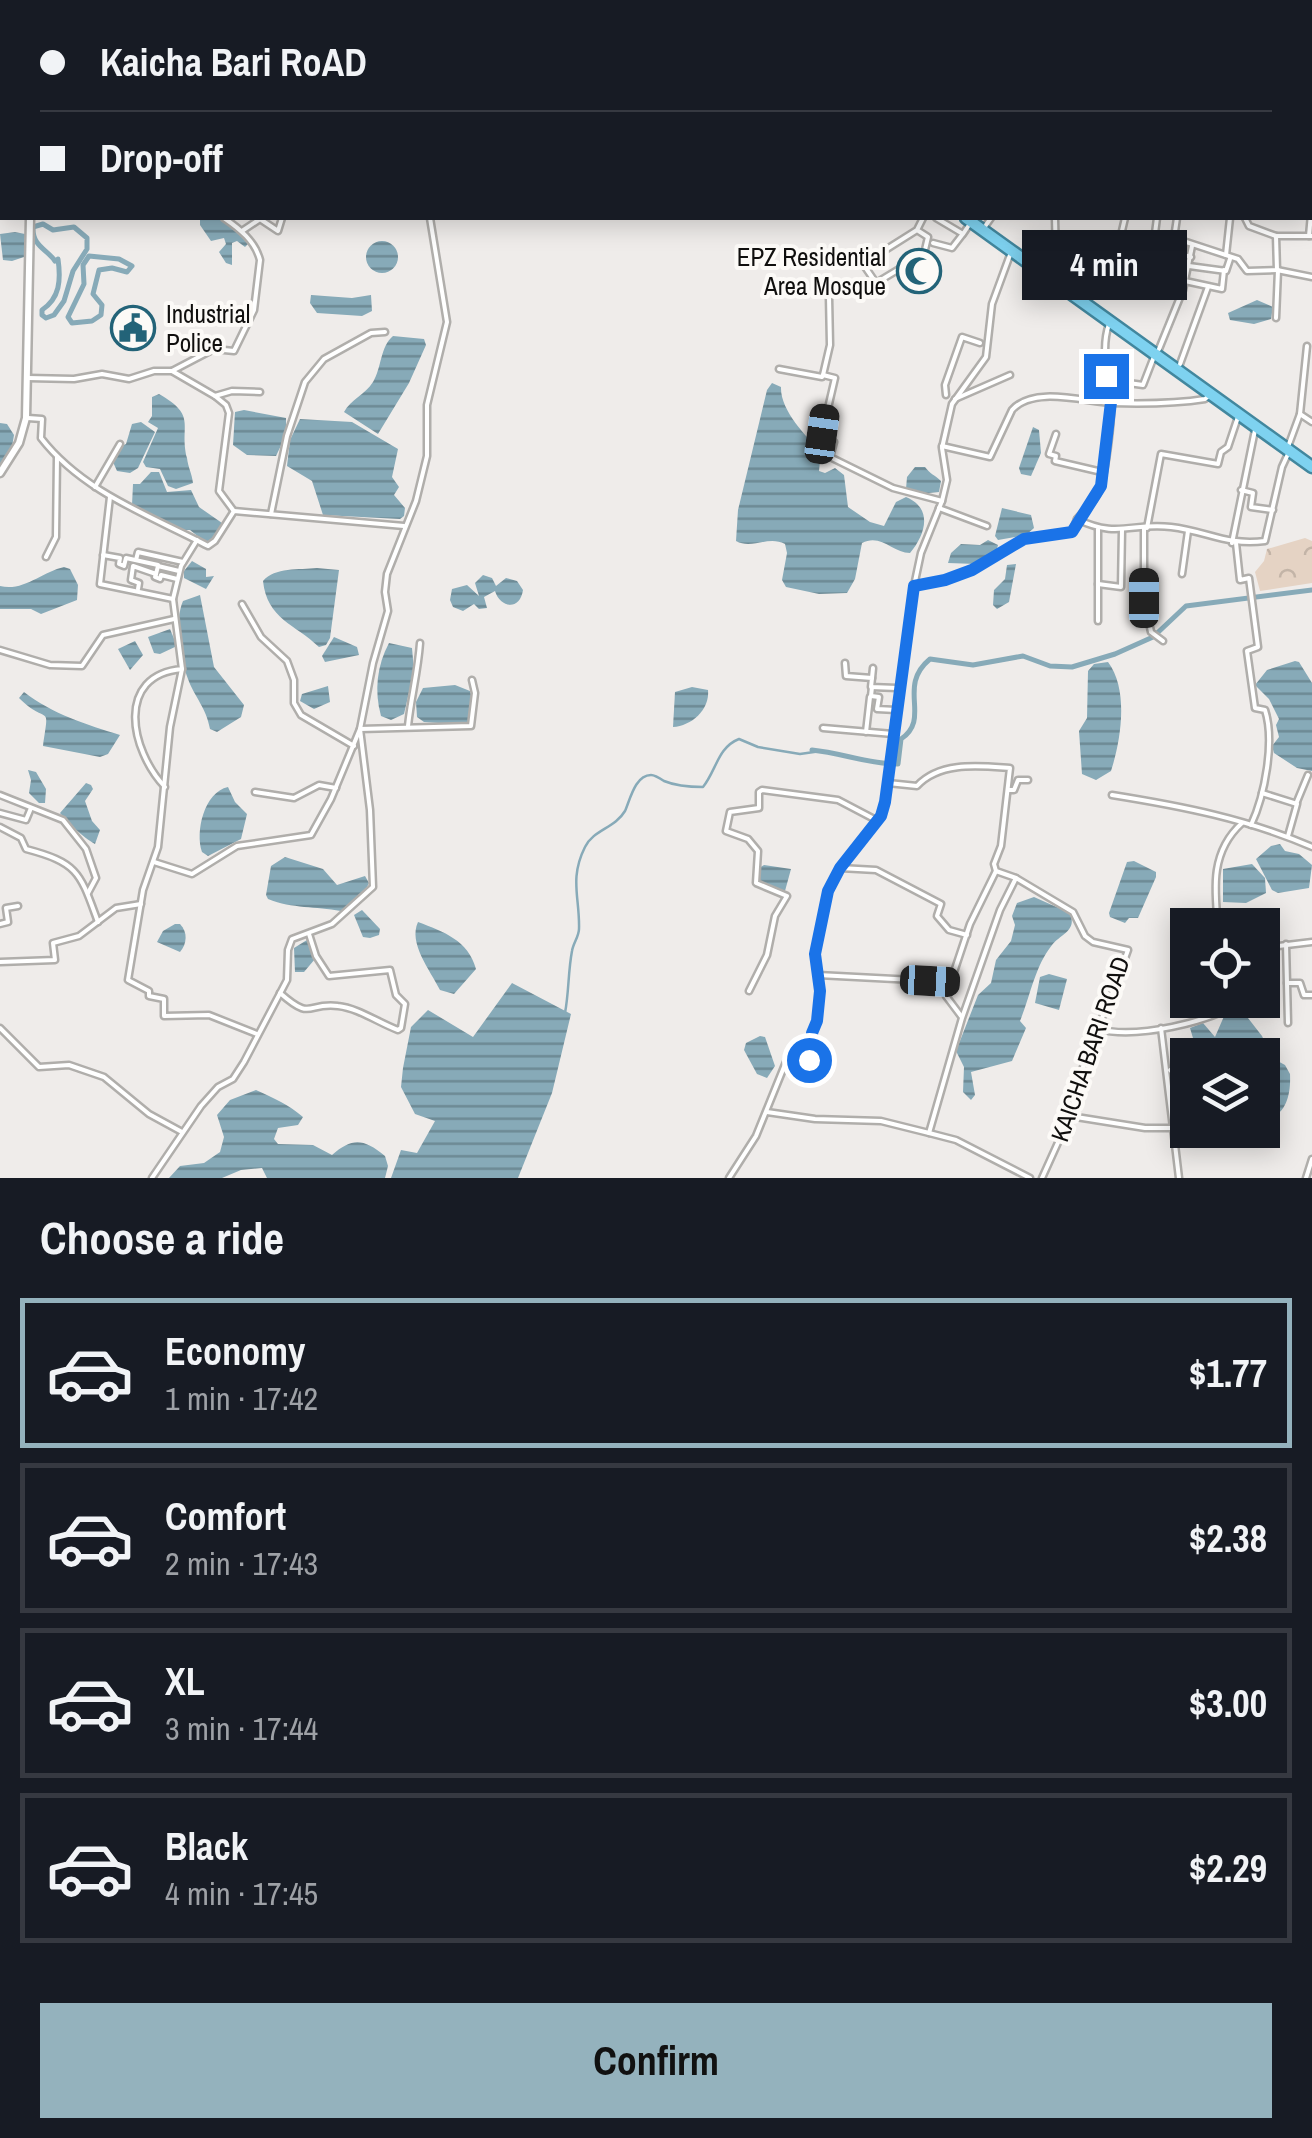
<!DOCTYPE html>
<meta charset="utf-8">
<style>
:root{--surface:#171b24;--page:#20242c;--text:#f1f3f6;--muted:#9ea1a6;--line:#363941;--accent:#94b2bd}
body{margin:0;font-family:"Archivo Narrow",sans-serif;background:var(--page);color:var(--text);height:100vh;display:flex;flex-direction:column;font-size:38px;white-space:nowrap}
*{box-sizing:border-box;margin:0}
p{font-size:32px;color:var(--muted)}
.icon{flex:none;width:55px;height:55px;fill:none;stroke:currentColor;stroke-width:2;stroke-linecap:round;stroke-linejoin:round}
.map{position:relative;height:1178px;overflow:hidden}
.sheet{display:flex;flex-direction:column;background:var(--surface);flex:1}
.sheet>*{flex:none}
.hud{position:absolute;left:0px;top:0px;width:1312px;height:220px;box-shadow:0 5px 25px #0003;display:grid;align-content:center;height:220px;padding:0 40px;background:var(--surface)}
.buttons{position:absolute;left:1170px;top:908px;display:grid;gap:20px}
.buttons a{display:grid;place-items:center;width:110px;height:110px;border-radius:0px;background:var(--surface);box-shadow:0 5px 25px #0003;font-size:50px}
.end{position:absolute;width:45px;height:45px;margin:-22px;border:12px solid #1a73e8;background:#fff;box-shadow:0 0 0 5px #fff}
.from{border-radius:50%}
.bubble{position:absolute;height:70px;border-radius:0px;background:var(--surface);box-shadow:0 5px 25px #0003;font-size:32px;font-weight:700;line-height:70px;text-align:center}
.car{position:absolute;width:30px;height:60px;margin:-30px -15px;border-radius:12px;box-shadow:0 0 8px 2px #0007;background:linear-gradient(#222 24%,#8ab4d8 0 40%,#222 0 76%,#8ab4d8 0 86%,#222 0)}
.hud b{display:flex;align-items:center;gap:35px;height:95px;font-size:38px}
.hud b+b{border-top:2px solid var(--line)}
.hud i{width:25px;height:25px;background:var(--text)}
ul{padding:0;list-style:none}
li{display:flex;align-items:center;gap:30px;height:150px;margin:0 20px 15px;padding:0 20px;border:5px solid var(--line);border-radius:0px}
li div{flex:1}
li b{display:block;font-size:38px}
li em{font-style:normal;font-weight:700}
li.selected{border-color:var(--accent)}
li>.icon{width:90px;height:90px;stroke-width:1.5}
h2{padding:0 40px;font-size:45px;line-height:120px}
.button{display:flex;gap:20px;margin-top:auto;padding:20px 40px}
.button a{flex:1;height:115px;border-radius:0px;background:var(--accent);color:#111;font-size:40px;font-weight:700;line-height:115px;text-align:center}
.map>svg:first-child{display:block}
.park{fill:url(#park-crowns)}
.water{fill:url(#water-rules)}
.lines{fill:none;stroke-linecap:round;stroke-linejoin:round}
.stream{stroke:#87aab8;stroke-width:2.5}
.canal{stroke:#87aab8;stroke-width:5}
.minor-casing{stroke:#b0aeab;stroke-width:9}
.tertiary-casing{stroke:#b0aeab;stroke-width:11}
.trunk-casing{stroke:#42879e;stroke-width:15}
.minor{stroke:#fff;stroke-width:4}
.tertiary{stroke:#fff;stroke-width:6}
.trunk{stroke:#7ed2f0;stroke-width:10}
.route{stroke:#1a73e8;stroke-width:12}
.labels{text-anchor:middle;stroke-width:8;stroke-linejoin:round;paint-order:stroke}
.poi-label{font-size:25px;fill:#100f0e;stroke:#fcfaf7;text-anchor:end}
.street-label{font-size:25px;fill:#100f0e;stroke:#fcfaf7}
</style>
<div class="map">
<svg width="1312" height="1178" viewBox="0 0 1312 1178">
<defs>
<pattern id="park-crowns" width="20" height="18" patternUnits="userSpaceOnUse" patternTransform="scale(2.5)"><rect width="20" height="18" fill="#e5d3c4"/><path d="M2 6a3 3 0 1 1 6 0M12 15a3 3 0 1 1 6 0" fill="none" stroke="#c3b4a7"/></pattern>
<pattern id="water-rules" width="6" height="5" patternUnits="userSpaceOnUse" patternTransform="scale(2.5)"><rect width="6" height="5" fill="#87aab8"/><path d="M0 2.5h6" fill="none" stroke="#6d8994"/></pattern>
</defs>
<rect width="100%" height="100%" fill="#efecea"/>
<polygon class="park" points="1305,538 1312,541 1312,583 1260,591 1255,572 1264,561 1267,549"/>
<g class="water">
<polygon points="200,218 221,218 249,243 245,247 237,241 232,243 232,265 226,263 219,252 226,244 224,238 211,241 200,225"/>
<polygon points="15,232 25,234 24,257 12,261 3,260 0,234"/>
<circle cx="382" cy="257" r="16"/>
<polygon points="311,295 352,298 371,295 372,311 362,316 317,313 310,303"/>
<polygon points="1257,300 1273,307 1271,319 1254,324 1230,320 1228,313"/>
<path d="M393,336L424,339L426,345L409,383L378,434L344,412C351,399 365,395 373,382C382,367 380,347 393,336Z"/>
<path d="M772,383L781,387C780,410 806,437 821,451L819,471L825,473L835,468L844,475L848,507L870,522L884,526L896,502L906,497C933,508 926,534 910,553C893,553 881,533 862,543L855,579L847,593L819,594L786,587L782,580L787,553L785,544C768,535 752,550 736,541L738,510L767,390Z"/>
<path d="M159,394C198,416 179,425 187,458C188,467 192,474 193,483L176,489L168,486L160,469L146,467L143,462L158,428L148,422L152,416V397Z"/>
<polygon points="244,410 286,418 286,435 276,456 247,455 233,445 235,412"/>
<polygon points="300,419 352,422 398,449 392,477 399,487 394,495 405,508 404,516 400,519 323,515 312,481 287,466 290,440"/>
<polygon points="141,422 155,432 138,468 130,473 117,471 113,462 122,446 126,444 132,424"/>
<polygon points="0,423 7,424 14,435 11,453 0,468"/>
<polygon points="1033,427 1039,430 1041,453 1031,476 1021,474 1019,468"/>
<path d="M915,467H925C930,474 935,475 941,481L939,492L918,494L906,489L907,477Z"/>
<polygon points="151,472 159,472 167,492 191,490 199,507 222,523 212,541 205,542 190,530 184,530 132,505 133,484 140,484"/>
<polygon points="1002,508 1031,515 1034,528 1026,535 998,540 995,536"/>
<polygon points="988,540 998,545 996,553 976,564 948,563 951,553 961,544 980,545"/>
<polygon points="192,561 206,569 206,577 214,576 206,589 184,578 184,571"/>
<polygon points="1016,564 1009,602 997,609 993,605 994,590 1005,579 1007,565"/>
<path d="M64,567L70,569L78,585L77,600L41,614L31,609H0V586C23,592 42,572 64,567Z"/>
<path d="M317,568L339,570L330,638L326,645L319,647C295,624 267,619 263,581C275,567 299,570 317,568Z"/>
<path d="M483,575L492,578L496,586L506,578L517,581L523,590C520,611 500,608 495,591L484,597L487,608L479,609L474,604L463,611L453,607L450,600L452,589L467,585L479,596L475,583Z"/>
<path d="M200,595L214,667L244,705L241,717L217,732L210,729C206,707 195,698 188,679C180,657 174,622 183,601Z"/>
<polygon points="170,629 177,646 160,654 154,653 148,637"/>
<polygon points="334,637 357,647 359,655 325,662 322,656"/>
<polygon points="135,641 143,655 130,670 118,649"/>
<path d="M389,643L412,648L414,671L404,714L391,720L381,716C374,691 377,665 389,643Z"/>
<polygon points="1295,661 1299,662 1312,683 1312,771 1297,768 1274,753 1272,746 1279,737 1276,725 1279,719 1269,699 1255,685 1267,670"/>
<path d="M1108,662C1129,690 1121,740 1111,771L1096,780L1082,774L1079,731L1087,718L1088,671L1094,664Z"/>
<path d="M455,685L470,691C474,703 474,715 467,725L424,722L417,717L416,702L423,688Z"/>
<polygon points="328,686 330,702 314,709 300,701 302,694"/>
<path d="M692,687L708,690C710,710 691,726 673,727L675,692Z"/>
<path d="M24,692C52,714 88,725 120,735L108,754L100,757L43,746C50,700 48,727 19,698Z"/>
<polygon points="28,770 36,772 46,789 45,803 39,803 29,793 31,780"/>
<path d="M86,783L91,785L93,789L85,801L92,821L100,830L95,844C84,838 67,822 60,813Z"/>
<path d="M228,787L235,802L247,814L241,839L208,856L202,852C195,832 204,792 228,787Z"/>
<polygon points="1280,844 1285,851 1299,854 1312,865 1309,888 1278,893 1272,890 1256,859 1271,846"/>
<path d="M285,857L323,869L337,885L365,876L369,883L366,889L341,911C315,906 293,909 268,899L266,895L271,866Z"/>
<polygon points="1134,861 1156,872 1156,877 1138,918 1129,918 1125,923 1110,917 1109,913 1127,862"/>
<polygon points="1252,864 1265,878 1266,893 1246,903 1223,902 1223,869"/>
<polygon points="764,865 791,869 785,891 758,882 759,868"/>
<path d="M1034,897L1070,913C1077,931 1062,933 1052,945C1035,966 1030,997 1020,1021L1026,1028L1012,1061L971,1072L975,1095L971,1100L963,1092L964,1067L956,1051L978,995L991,983L996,960L1011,941L1015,925L1012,916L1017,903Z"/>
<polygon points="362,910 380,929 379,935 370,938 363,937 354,915"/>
<path d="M418,922C444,932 468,940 476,969L454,994L440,990C430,970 408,943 418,922Z"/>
<path d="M175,924H180C188,932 187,944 180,952L157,942L163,931Z"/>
<polygon points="307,940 315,959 304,972 295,972 294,948"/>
<polygon points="1049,974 1067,979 1059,1010 1035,1003 1040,977"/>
<polygon points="512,983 571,1014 552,1093 518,1178 391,1178 401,1150 417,1153 435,1121 415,1114 401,1087 403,1068 411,1027 428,1010 473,1037"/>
<path d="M1236,1009H1241L1262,1036L1272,1058L1285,1065L1290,1074C1291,1095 1286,1117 1263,1120L1262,1055H1198L1190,1028L1203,1023L1215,1037L1225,1014Z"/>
<polygon points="760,1036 765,1037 775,1066 767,1078 757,1074 744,1050 746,1043"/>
<path d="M256,1090C274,1098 289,1105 303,1117L298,1125L278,1128L274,1139L278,1144L313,1145L332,1155C352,1138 363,1138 385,1156L388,1166L385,1178H267L262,1168L241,1170L222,1178H169L180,1166L204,1163L220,1152L224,1137L217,1115L230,1100Z"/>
</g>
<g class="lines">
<path class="stream" d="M565,1013C569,992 568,972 572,951C573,944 579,936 579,929C580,898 569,879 585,847C593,830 615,828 625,811C630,800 635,775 651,775C654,775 661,779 664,781C676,786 690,787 703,787C716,771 718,747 739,739L758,747L800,754L821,751"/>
<g class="canal">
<path d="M43,224L53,230L74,227L87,238V249L73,271L64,301L54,315L46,318L42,315V310C60,298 61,280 58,259L55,261C47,249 32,246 33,227Z"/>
<polygon points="89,256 119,259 132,266 127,272 112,268 99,270 93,294 102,305 101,315 92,321 72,323 68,317 84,284 83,265"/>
<path d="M812,750C842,753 868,764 898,764L901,739C932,718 896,687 930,659L973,665L1023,656L1050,666L1072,667L1115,654L1153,637L1186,606L1312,590"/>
</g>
<defs>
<g id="minor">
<polyline points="139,0 140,2"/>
<polyline points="445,0 446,2"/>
<polyline points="476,0 476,2"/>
<polyline points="579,0 579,2"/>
<polyline points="881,2 881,0"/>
<polyline points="888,2 889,0"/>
<polyline points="964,2 964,0"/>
<polyline points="1024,2 1024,0"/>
<polyline points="1069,2 1069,0"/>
<polyline points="1136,2 1137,0"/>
<polyline points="1216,2 1216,0"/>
<polyline points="1252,2 1253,0"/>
<polyline points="1310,22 1312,22"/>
<polyline points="1310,60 1312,53"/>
<polyline points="1310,63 1310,70"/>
<polyline points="1310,74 1312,75"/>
<polyline points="1310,148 1312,140"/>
<polyline points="1310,158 1312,158"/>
<polyline points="936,218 963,234 969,225"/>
<polyline points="1055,218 1056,256"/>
<polyline points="1157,218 1155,233 1173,238"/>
<polyline points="1177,218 1174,238 1238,259 1247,271 1277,270 1276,236 1312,236"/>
<polyline points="1245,218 1249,226 1276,236"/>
<polyline points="986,225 991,218"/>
<polyline points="917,230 928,237 924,254 876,283 863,264 917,230 923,218"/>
<polyline points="242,231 260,219 278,231 282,218"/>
<polyline points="1309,236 1312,203"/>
<polyline points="1123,239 1191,257"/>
<polyline points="933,243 952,248 962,235"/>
<polyline points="1226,255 1230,218"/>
<polyline points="1189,266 1226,271 1230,259"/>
<polyline points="1277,270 1312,277"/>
<polyline points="1053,273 1056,256 1117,252 1125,218"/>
<polyline points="1185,281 1222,289 1224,270"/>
<polyline points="829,297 830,345 823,375 835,378 822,434 834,442 830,457 893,488 942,501 947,480 942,448 952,404 986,357 992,304 1010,255"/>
<polyline points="1276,318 1278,270"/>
<polyline points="1159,349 1183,290 1192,246"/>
<polyline points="1180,364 1208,287"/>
<polyline points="779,369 822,377 823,375"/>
<path d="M172,371L214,349L234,351L254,310L260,260C255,241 240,229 224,218"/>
<polyline points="28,378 74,379 102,374 129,379 154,371 172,371 215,396 232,391 260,392"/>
<polyline points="1107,380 1143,385 1155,354"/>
<polyline points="946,395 945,385 962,337 980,343"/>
<polyline points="215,396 226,405 229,413 219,491 233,510"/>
<polyline points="955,399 1010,375"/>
<polyline points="1300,414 1307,346"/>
<path d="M28,418L42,419L41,438C83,492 149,515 208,546L215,541L234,511L404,526"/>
<polyline points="1056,434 1049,454 1056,456 1055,461 1102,472"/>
<polyline points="1289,444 1300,414 1312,422"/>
<path d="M942,446L990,457L1012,410C1033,386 1082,401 1110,403C1142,404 1174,404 1205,399L1210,395"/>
<polyline points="95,487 120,444"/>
<polyline points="1241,490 1253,493 1251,507 1273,510"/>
<path d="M110,497L100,584L173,599L182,669C115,675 130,750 165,787"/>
<polyline points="939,508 987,526"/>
<polyline points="271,514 287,436 305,382 324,359 371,333 385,332"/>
<path d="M1077,519C1085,510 1097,499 1100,488C1106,469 1112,421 1111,402C1109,375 1100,351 1109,324"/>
<polyline points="1144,528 1144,598 1151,632 1163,641"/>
<polyline points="1147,528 1161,454 1218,464 1221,452 1228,447 1238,417"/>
<polyline points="1098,529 1098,621"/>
<polyline points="1232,543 1255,430"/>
<path d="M1236,543L1240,580L1249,578L1258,647L1247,651L1255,708L1265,710C1275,741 1265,795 1251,825"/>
<polyline points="103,555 120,558 119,564 124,566 126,558 158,565"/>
<polyline points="46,557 56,537 57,457"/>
<polyline points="136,560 138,552 183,562"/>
<polyline points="156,574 155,577 160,579 161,575 177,579"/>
<polyline points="1182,574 1188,531"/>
<polyline points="1098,584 1121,587 1122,530"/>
<polyline points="914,586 921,553 942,501"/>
<polyline points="138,589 139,583 131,580 133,566 156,574 158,566 179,571"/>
<polyline points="173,599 181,566 197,540"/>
<polyline points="242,604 261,637 287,661 294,680 294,703 301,715 354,746"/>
<polyline points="0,650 50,665 82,666 103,635 174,619"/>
<polyline points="845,663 846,676 872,678 871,687 897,688"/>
<polyline points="182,669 170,727 158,847 143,890 128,980 149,991 149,996 164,999 164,1016 209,1015 257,1034"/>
<polyline points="872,678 873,668"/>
<polyline points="872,687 871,696 879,697 877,709 896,710"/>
<path d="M408,726C411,697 418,672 420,643"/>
<polyline points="823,728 893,734"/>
<polyline points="866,732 870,697"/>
<path d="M888,783L917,786C940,761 980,766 1010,768L1001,846L994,864L996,871L1016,878L1073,912L1085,936L1093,942L1128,950L1107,1008L1090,1041L1070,1116L1042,1178"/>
<polyline points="1008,790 1014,790 1018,780 1028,780"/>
<polyline points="255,792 294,798 319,785 336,788"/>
<polyline points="1262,793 1297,804 1288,836"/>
<polyline points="0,795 63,820 86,849 96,878 88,893"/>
<path d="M1112,795C1181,806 1248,819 1312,847"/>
<polyline points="1296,804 1308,775"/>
<polyline points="0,813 26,820 31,808"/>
<path d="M0,827L21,838L26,849C79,863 80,873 98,922"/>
<polyline points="154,862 192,874 237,846 311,835 331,799 360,729 471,726 475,693 472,680"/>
<polyline points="840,868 876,870 941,904 937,916 949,930 967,935"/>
<polyline points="0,924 8,922 6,908 18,906"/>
<path d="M1218,925C1214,887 1211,851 1242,823"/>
<polyline points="1286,944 1288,1023"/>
<polyline points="0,962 55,960 53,943 79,936 116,908 141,904"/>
<polyline points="818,975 952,982"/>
<polyline points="1287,983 1300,983 1304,995 1312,995"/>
<path d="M1262,987C1272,976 1264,961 1270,947L1312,942"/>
<polyline points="749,991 767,955 775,916 787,896 756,883 758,851 748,839 726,831 730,812 759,808 759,792 762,790 838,800 878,821"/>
<path d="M280,993C313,1022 306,1002 338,1006C358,1008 379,1023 398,1030L401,1028L405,1004L396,995L390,970L329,976L316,956L309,934"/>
<polyline points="961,1016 946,996 970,924 996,871"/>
<polyline points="0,1028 39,1067 69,1065 104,1077 149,1114 182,1132"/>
<path d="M1097,1029C1137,1039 1209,1023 1244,1000"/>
<polyline points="1170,1070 1188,1087"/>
<polyline points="767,1112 815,1119 881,1121 929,1133 956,1140 1030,1178"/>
<polyline points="1070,1116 1145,1128 1173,1128 1161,1028"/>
<polyline points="929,1133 962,1018 1000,910 1016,878"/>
<polyline points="152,1178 201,1106 218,1087 233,1079 244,1062 287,980 288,950 292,939 332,924 373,887 370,810 360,729 373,663 388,611 385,592 387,574 416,501 427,456 427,405 447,322 430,218"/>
<path d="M729,1178L756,1136L786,1062L814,1058L812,1033L817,1021L820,991L815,954L829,891L840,868L881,816L885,802L914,586L945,580L972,569L1023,539L1072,532L1077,519C1117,539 1133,522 1171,527C1207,531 1226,546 1265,541L1282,467L1288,454"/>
<polyline points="1179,1178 1173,1128 1188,1126"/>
<polyline points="1306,1178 1312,1159"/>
</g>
<g id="tertiary">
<polyline points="25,0 25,2"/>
<polyline points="716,2 717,0"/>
<polyline points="0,473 19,443 26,418 30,218"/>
</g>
<g id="trunk">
<polyline points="0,175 2,175"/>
<polyline points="0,182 2,182"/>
<polyline points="966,218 1312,467"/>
</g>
</defs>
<use href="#minor" class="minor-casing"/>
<use href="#tertiary" class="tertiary-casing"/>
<use href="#trunk" class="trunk-casing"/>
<use href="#minor" class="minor"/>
<use href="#tertiary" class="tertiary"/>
<use href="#trunk" class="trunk"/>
</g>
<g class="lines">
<polyline class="route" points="809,1060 814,1058 812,1033 817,1021 820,991 815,954 828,891 840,868 881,816 885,802 914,586 945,580 972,570 1024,539 1072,532 1101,486 1111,402 1106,376"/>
</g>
<defs>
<symbol id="mosque-ring" viewBox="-11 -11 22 22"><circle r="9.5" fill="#fcfaf7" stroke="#236378" stroke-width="1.5"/><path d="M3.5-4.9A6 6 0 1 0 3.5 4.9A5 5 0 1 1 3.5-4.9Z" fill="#236378"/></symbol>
<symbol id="civic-ring" viewBox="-11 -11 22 22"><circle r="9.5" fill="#fcfaf7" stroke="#236378" stroke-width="1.5"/><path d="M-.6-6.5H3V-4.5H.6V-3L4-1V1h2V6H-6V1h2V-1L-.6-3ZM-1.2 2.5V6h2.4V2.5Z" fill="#236378"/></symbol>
</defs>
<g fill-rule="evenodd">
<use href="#mosque-ring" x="894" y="246" width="50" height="50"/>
<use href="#civic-ring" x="108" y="303" width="50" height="50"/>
</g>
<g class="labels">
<g class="poi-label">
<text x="886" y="266">EPZ Residential<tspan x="886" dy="29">Area Mosque</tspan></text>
<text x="166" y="323" text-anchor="start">Industrial<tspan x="166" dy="29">Police</tspan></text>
</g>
<g class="street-label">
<text transform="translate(1090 1049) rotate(-71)" y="9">KAICHA BARI ROAD</text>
</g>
</g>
</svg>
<div class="buttons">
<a><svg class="icon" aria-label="locate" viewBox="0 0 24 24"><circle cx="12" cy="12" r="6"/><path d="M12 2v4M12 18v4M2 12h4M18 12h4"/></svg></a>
<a><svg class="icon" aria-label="layers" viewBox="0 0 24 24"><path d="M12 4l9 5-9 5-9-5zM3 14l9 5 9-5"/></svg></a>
</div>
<i class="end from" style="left:809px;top:1060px"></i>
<i class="end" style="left:1106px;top:376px"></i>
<div class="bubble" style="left:1022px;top:230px;width:165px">4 min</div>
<i class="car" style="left:822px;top:434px;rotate:8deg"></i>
<i class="car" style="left:1144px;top:598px;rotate:0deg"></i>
<i class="car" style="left:930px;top:981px;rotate:93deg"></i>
<div class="hud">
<b><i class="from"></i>Kaicha Bari RoAD</b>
<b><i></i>Drop-off</b>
</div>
</div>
<section class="sheet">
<h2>Choose a ride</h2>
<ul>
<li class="selected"><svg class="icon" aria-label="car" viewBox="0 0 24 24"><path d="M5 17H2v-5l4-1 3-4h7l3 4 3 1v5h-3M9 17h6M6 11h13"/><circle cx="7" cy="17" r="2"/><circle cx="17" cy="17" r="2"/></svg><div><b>Economy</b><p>1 min · 17:42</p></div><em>$1.77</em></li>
<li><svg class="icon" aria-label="car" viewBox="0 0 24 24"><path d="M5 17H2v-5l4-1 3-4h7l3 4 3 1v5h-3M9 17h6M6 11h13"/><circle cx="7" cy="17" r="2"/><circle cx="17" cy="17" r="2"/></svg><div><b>Comfort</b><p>2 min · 17:43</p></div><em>$2.38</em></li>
<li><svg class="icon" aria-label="car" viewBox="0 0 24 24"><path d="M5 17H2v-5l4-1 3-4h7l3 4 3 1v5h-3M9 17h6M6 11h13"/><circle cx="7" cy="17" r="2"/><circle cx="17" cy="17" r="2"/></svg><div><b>XL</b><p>3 min · 17:44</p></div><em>$3.00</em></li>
<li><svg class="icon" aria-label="car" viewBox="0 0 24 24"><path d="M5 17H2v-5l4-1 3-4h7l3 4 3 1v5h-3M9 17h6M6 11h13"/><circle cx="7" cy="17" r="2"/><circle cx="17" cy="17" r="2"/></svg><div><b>Black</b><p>4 min · 17:45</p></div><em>$2.29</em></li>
</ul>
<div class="button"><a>Confirm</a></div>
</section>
